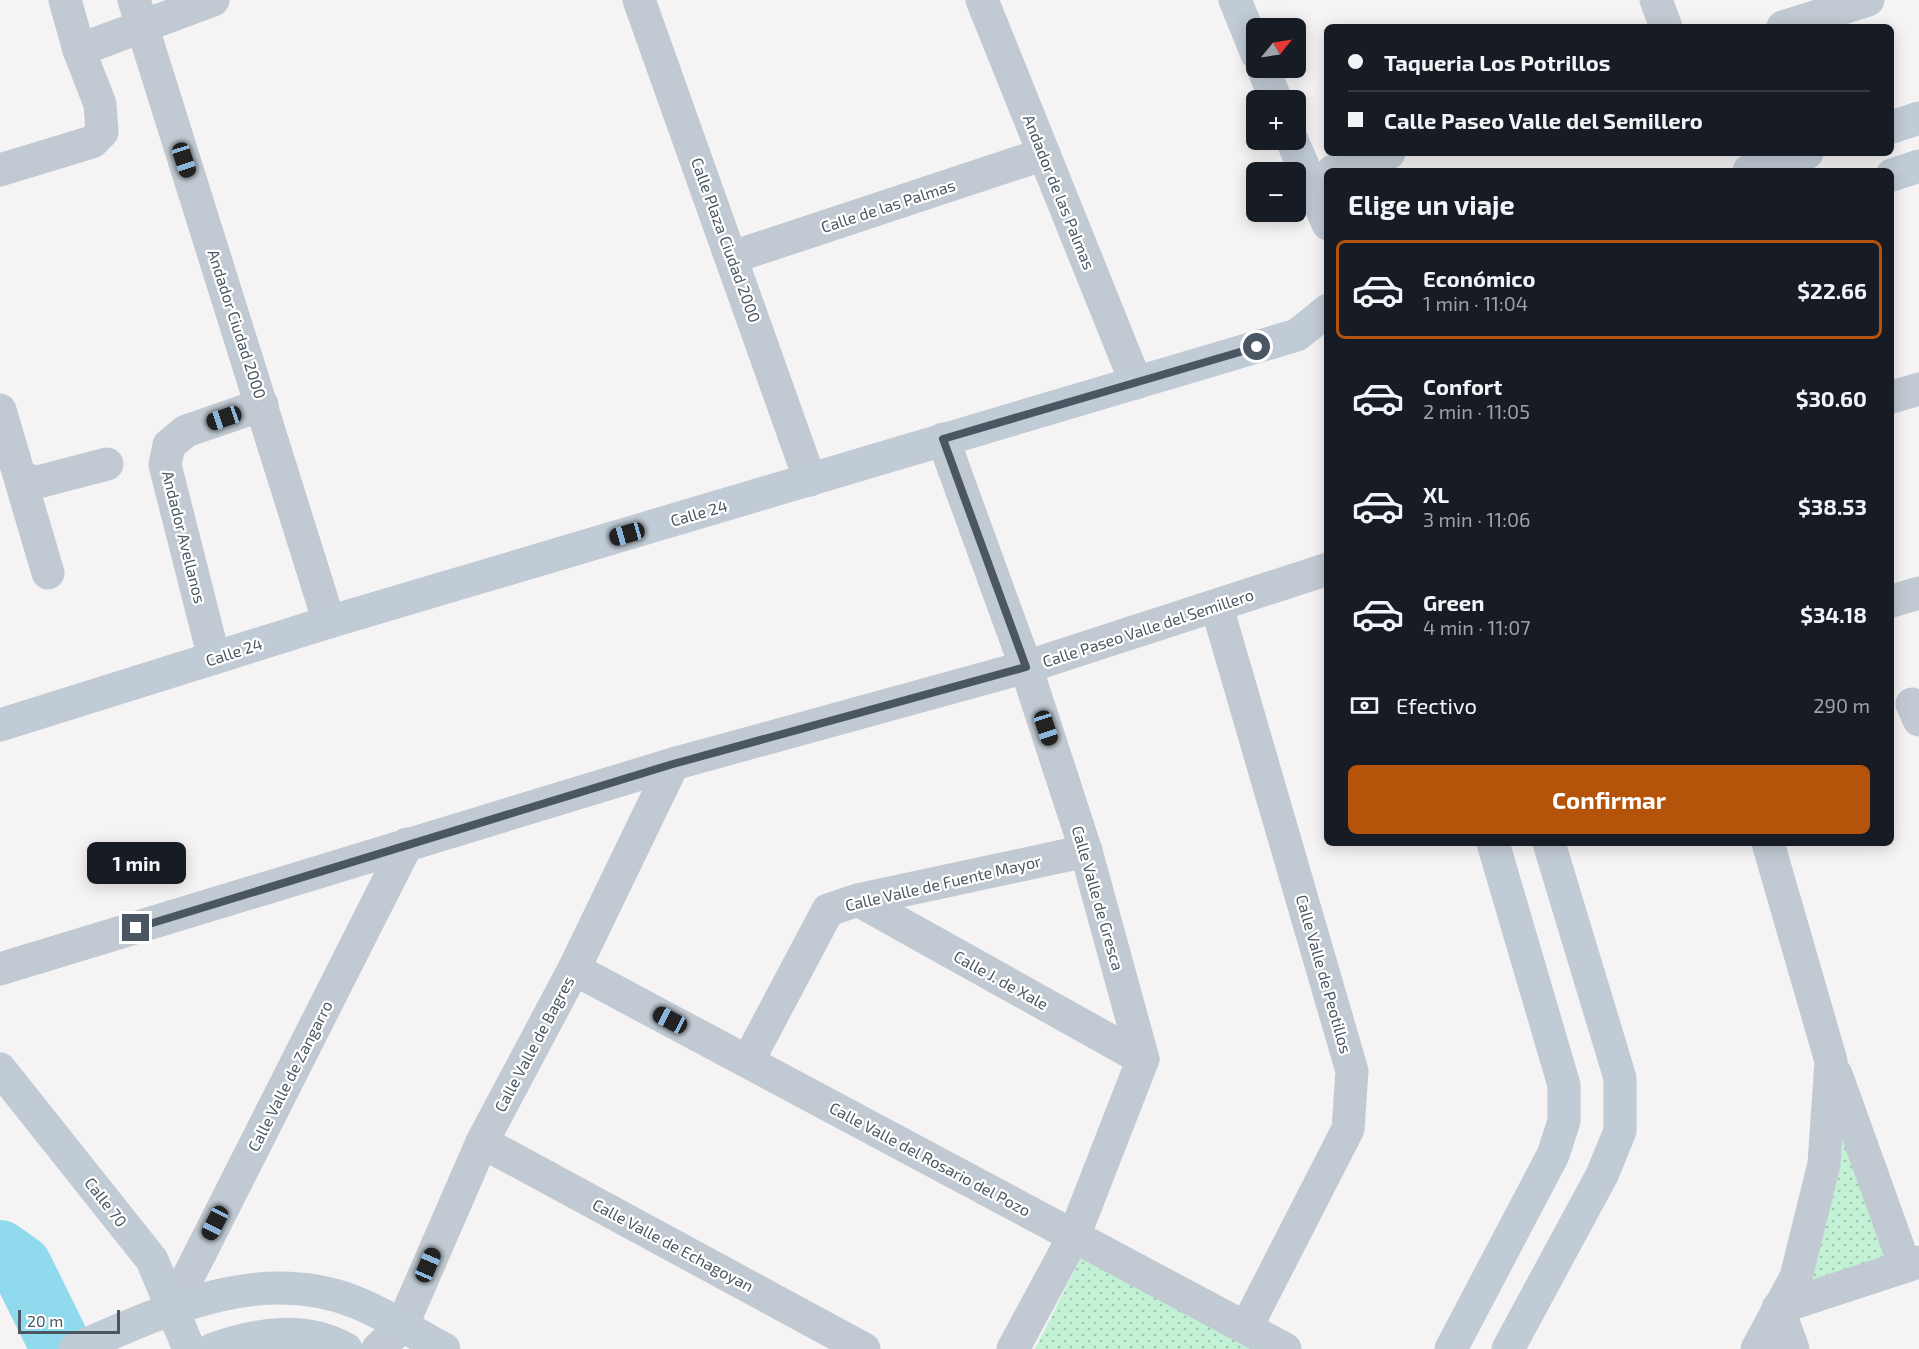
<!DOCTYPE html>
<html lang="es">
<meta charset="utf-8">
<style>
:root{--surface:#171b24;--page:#242831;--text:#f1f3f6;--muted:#9ea1a6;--line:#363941;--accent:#b45309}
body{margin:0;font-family:"Exo 2",sans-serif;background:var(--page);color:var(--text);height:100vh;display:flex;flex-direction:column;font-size:22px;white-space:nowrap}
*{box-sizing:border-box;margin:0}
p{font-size:20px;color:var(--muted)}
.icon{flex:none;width:33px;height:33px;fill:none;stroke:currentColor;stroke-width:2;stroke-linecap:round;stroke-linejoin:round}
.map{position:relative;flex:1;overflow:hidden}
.drawer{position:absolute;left:1324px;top:168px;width:570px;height:678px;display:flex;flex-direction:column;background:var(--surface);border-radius:9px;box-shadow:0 3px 15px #0003}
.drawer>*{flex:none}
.guide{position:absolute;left:1324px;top:24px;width:570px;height:132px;border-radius:9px;box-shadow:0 3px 15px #0003;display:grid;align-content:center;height:132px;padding:0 24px;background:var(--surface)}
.needle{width:39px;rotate:60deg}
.controls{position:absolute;left:1246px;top:18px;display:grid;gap:12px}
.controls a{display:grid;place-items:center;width:60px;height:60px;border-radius:9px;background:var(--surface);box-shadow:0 3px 15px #0003;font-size:30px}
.scale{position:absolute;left:18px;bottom:15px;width:102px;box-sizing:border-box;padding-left:6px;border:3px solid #4a5661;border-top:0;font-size:16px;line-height:21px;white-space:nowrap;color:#4a5661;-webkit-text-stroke:4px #fff;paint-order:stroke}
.end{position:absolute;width:27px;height:27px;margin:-14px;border:8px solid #4a5661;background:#fff;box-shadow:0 0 0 3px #fff}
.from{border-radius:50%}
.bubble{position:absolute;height:42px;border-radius:9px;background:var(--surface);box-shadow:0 3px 15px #0003;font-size:20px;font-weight:700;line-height:42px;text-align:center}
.car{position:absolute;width:18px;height:36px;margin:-18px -9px;border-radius:8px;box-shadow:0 0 4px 2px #0007;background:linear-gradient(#222 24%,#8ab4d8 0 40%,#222 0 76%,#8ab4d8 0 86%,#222 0)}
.guide b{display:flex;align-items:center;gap:21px;height:57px;font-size:22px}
.guide b+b{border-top:2px solid var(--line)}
.guide i{width:15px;height:15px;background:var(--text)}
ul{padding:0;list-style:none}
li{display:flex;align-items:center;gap:18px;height:99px;margin:0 12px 9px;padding:0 12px;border:3px solid transparent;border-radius:9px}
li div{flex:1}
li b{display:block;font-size:22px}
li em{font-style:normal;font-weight:700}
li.active{border-color:var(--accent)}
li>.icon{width:54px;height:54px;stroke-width:1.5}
h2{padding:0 24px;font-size:27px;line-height:72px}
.pay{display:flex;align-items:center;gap:15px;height:66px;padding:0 24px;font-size:22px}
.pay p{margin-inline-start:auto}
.button{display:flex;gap:12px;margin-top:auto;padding:12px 24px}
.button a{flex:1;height:69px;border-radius:9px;background:var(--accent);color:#fff;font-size:24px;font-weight:700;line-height:69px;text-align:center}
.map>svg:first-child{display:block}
.park{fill:url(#park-dots)}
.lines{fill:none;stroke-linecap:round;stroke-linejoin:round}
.river{stroke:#90daee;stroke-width:62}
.street{stroke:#c1cad2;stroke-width:33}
.secondary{stroke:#c1cbd6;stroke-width:33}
.route{stroke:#4a5661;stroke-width:8}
.labels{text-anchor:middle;stroke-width:4.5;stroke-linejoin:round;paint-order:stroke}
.street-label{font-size:16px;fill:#4a5661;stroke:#fff}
</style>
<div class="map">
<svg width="1919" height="1349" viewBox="0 0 1919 1349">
<defs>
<pattern id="park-dots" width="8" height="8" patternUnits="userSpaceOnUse" patternTransform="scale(1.5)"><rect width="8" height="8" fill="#c3f1d5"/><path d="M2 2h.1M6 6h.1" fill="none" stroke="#a0c6b0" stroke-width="1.8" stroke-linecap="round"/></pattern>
</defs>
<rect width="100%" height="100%" fill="#f5f3f3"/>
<g class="park">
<polygon points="1831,1061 1905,1266 1779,1308"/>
<polygon points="1082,1256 1281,1349 1035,1349"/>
</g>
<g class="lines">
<polyline class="river" points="0,1251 21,1266 62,1349"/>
<g class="street">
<polyline points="134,0 329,622"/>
<polyline points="639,0 810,480"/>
<polyline points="982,0 1136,383"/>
<polyline points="1656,0 1666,27"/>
<polyline points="1783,27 1868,0"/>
<polyline points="79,50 213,0"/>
<polyline points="0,170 92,142 102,132 100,104 79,50 65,0"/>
<polyline points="1333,171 1389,153"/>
<polyline points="733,257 1044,154"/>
<polyline points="1892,397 1919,389"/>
<polyline points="0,410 48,573"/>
<polyline points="943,439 1026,667 1086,851 1143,1059 1074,1236 1013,1349"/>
<polyline points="22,479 38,482 107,464"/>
<polyline points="1892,601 1919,593"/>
<polyline points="1217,607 1352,1071 1348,1129 1246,1328"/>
<polyline points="214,658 165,465 169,445 186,431 262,405"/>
<polyline points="1912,704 1919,720"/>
<polyline points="858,900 1143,1059"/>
<polyline points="0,969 673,764 1026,667 1328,569"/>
<polyline points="574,969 1285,1349"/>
<polyline points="748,1061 828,910 858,900 1086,851"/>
<polyline points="1836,1074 1905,1266"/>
<polyline points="482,1142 864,1349"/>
<polyline points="173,1307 407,844"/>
<polyline points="378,1349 402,1326 482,1142 574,969 673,764"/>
<polyline points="1757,1349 1796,1277 1824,1164 1831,1061 1768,843"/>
<polyline points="1793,1349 1778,1308 1919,1262"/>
</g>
<g class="secondary">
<polyline points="1235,0 1257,54"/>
<polyline points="1263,68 1276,100"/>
<polyline points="1892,127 1919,118"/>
<polyline points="1292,140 1328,224"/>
<polyline points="1749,171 1807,153"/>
<polyline points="1892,175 1919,166"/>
<polyline points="0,725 329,622 1297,335 1328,310"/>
<polyline points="0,1069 152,1260 189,1349"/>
<path d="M75,1349C164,1311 258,1264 355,1302C386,1314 415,1334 444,1349"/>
<path d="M213,1349C257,1334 304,1325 346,1349"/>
<polyline points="1451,1349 1553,1155 1564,1121 1564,1085 1493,843"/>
<polyline points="1508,1349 1602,1175 1620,1131 1620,1078 1549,843"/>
</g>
</g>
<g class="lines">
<polyline class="route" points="136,928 673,764 1026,667 943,439 1257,347"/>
</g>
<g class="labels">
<g class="street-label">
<text transform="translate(1059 192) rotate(68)" y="6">Andador de las Palmas</text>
<text transform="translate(888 206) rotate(-18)" y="6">Calle de las Palmas</text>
<text transform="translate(726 240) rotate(70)" y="6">Calle Plaza Ciudad 2000</text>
<text transform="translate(237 324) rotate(72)" y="6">Andador Ciudad 2000</text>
<text transform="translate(699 513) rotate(-16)" y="6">Calle 24</text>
<text transform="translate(184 537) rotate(76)" y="6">Andador Avellanos</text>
<text transform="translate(1148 628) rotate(-18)" y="6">Calle Paseo Valle del Semillero</text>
<text transform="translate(234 652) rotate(-18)" y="6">Calle 24</text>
<text transform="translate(943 883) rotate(-13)" y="6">Calle Valle de Fuente Mayor</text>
<text transform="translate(1098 898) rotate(74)" y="6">Calle Valle de Gresca</text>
<text transform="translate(1324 974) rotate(74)" y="6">Calle Valle de Peotillos</text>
<text transform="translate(1001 980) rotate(29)" y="6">Calle J. de Xale</text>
<text transform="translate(534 1044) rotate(-62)" y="6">Calle Valle de Bagres</text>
<text transform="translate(290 1076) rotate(-63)" y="6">Calle Valle de Zangarro</text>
<text transform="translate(930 1159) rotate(28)" y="6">Calle Valle del Rosario del Pozo</text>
<text transform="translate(106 1202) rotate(52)" y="6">Calle 70</text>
<text transform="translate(673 1245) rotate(28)" y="6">Calle Valle de Echagoyan</text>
</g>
</g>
</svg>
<div class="controls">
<a><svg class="needle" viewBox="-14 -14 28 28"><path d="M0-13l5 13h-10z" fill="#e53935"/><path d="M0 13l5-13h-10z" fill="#9ea1a6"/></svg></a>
<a>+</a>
<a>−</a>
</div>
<div class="scale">20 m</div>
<i class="end from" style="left:1257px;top:347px"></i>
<i class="end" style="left:136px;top:928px"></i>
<div class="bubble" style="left:87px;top:842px;width:99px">1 min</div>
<i class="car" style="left:184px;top:160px;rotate:162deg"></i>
<i class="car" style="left:224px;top:418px;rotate:251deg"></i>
<i class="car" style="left:627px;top:534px;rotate:254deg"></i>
<i class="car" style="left:1046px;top:728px;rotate:162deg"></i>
<i class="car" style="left:670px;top:1020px;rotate:298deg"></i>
<i class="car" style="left:215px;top:1223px;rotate:207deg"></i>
<i class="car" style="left:428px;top:1265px;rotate:23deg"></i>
<div class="guide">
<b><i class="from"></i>Taqueria Los Potrillos</b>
<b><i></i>Calle Paseo Valle del Semillero</b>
</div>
<section class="drawer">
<h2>Elige un viaje</h2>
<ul>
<li class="active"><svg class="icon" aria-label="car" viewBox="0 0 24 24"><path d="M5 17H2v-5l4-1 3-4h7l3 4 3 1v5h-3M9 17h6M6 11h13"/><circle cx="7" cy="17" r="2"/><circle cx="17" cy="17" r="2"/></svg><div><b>Económico</b><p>1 min · 11:04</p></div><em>$22.66</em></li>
<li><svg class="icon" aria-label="car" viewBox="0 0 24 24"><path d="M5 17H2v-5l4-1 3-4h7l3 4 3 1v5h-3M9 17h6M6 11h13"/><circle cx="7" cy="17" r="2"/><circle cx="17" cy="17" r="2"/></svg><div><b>Confort</b><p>2 min · 11:05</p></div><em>$30.60</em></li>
<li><svg class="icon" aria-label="car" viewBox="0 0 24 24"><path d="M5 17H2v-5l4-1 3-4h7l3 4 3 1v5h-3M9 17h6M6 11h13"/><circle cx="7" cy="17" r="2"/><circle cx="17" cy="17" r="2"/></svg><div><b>XL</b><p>3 min · 11:06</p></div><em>$38.53</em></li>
<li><svg class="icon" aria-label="car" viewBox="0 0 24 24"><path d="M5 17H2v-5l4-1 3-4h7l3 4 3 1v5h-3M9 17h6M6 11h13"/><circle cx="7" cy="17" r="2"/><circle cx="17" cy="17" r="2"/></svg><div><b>Green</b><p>4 min · 11:07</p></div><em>$34.18</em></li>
</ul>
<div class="pay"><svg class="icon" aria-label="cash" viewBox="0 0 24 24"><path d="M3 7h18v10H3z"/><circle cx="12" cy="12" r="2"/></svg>Efectivo<p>290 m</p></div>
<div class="button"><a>Confirmar</a></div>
</section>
</div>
